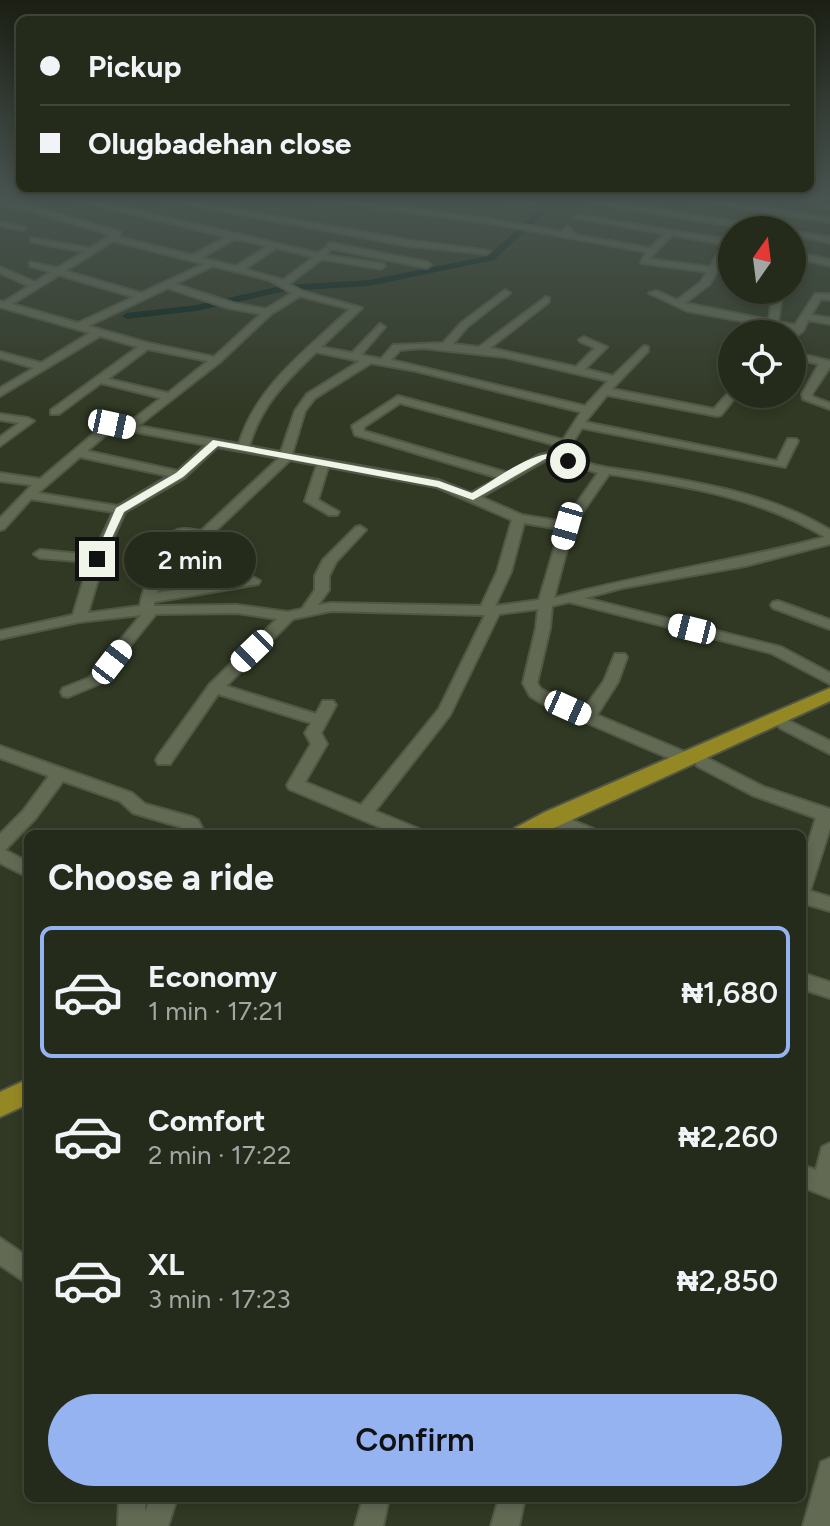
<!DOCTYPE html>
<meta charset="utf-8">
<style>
:root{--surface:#252b1b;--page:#313728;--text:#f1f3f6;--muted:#a3a7a3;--line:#42473a;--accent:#95b2f1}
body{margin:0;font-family:Figtree,sans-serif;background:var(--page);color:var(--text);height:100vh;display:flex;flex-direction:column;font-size:30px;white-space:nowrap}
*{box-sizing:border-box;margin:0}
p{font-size:26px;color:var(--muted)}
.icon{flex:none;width:44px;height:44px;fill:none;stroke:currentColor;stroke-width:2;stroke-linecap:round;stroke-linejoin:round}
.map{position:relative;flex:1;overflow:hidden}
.sheet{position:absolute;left:24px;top:830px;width:782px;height:672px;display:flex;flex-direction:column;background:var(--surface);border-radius:12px;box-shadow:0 4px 12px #0003,0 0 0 2px var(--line)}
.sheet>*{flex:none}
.hud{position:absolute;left:16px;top:16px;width:798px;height:176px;border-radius:12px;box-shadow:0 4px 12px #0003,0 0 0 2px var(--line);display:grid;align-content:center;height:176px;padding:0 24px;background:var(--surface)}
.needle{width:52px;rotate:14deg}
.tools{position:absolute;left:718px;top:216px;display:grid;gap:16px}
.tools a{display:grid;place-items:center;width:88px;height:88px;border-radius:50%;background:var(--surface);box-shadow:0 4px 12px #0003,0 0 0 2px var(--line);font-size:40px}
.end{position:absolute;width:36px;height:36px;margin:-18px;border:10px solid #eff5e8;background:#111;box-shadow:0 0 0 4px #111}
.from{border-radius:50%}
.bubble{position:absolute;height:56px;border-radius:28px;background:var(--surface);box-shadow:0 4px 12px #0003,0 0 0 2px var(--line);font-size:26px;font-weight:600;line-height:56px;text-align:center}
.car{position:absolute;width:24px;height:48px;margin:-24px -12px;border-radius:10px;box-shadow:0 0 6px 2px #0007;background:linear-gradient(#fff 24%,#345 0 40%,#fff 0 76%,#345 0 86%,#fff 0)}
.hud b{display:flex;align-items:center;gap:28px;height:76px;font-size:30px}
.hud b+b{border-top:2px solid var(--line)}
.hud i{width:20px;height:20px;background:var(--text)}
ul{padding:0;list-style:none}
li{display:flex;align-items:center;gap:24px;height:132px;margin:0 16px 12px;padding:0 8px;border:4px solid transparent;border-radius:12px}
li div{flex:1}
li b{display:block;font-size:30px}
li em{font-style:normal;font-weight:600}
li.on{border-color:var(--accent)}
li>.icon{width:72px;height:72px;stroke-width:1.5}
h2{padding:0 24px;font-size:36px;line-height:96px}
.primary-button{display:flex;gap:16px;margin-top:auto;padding:16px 24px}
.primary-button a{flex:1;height:92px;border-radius:48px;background:var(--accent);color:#111;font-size:32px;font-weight:600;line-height:92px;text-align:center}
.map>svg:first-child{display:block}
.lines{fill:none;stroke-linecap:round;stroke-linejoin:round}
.river{fill:#07231e;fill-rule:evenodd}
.minor-casing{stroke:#515745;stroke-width:4}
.major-casing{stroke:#515745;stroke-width:4}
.minor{fill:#626a54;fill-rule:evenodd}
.major{fill:#948825;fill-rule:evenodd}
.route{fill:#eff5e8}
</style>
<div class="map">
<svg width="830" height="1526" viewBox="0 0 830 1526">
<rect width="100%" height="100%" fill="#313924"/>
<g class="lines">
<polygon class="river" points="545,198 554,198 543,215 494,260 369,286 286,291 196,311 127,319 122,316 127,313 196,305 286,285 369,280 488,256 537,211"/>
<defs>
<g id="minor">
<path d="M68,198H84L318,253L326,247L330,250L326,255L384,264L385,266L381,269L322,259L289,284L302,291L362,308L321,347L352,353L380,324L385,327L361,355L381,359L393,345L443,343L461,323L505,290L510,293L508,295L467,327L453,344L479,347L546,297L549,298V302L490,348L576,367L595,348L581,342L579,340L584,337L607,347L585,369L613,376L644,346L648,347V351L612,389L714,409L729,392L738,394L721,415L717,416L607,395L585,422L777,461L788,439H796L798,441L785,467L582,428L565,454C590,468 621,469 649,474C712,485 774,496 830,530V544L745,566L622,588L585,598L781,647L830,673V684L771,653L569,602L552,606L550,628L537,683L541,689L584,709L604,681L615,654H625L627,657L618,682L597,715L690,754L692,758L690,762H678L543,704L530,696L523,683L536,628L538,609L499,614L450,715L375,811L419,829L422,834H396L289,789L287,785L311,744L305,733L311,723L218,694L170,764H158L156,760L158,756L210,684L277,619L237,613L156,614L99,684L68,697L63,696L61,692L63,688L89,678L141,615L79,622L0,639V631L73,615L89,562L40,558L34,554L40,550L93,555L113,512L31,499L4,529L0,530V518L32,485L0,481V473L40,479L104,425L91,421V417L127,424L161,398L101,383L59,414H51V410L138,347L100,336L0,396V388L34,368L0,358V352L41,363L90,333L0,307V301L4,302L29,286L0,273V267L35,282L51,272L30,266V262L57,268L84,252L31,242V238L90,248L111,235L24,209L0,205V201L28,205L121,232L119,237L192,255L226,237ZM235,239L268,246L236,266L201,258ZM113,241L204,264L141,293L65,271ZM276,248L314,257L283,280L245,269ZM213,266L269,280L292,293L266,309L233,303L175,284ZM59,275L134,297L78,323L12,304ZM168,288L228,308L261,314L214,357L148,343L88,326ZM300,296L350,309C308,349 256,386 239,444L138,426L220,362L271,314ZM422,348L505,357L608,381L585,406L391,360L400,350ZM148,349L208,361L168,393L108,379ZM316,352L360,361L307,394L295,411L281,452L249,446C262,404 285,382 316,352ZM371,363L416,371L581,412L563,440L398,396L352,426L355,435L499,478L471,493L439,480L292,454L305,411L315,398ZM400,403L559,446L555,452L539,455L508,473L364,431V427ZM114,428L206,445L178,471L87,451ZM217,447L279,458L201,531C193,530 183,527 175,531C158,541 143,589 140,606L88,613L104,559L125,512L184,478ZM80,457L169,476L118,506L38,493ZM557,459L598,473L564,522L522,515L481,497L546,460ZM290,460L317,465L305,501L329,515H337L339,512L318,500L328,467L436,487L512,520L497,572L481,606L331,603L318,605L329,590V576L336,562L366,530L360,526L356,527L323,560L315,576V590L302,609L288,612L237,605L154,606V602L258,584L260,581L253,577L157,593C163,574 169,550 185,537H209ZM609,474C684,486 759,497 825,537C735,561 643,574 554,598L573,526ZM524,523L560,529L539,600L495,606L511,572ZM331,611L485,615L439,709L361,805L305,782L327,744L321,733L336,705L333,701H323L316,714L226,686L293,619Z"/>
<polygon points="154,198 173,198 408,240 490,251 486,254 408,246"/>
<path d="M308,198H333L489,219L562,232L568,226L576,235L650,248L665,234L573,217L577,215L725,239L731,235L732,246L710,284L685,303L769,320L773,290H783L778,322L795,325L815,294H830V300L821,299L811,315L830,318V324L808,320L803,331L794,338L790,334L792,330L687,311L649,293L657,291L677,300L701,282L707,272L641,263L646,252L489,223ZM672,235L723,244L710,267L649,259Z"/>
<polygon points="501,198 523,198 535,202 531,204"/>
<polygon points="681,198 703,198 830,218 830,222"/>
<polygon points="783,198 802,198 830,204 830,208"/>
<polygon points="595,199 773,228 777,230 758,230 592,203"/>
<polygon points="0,222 26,228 22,230 0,226"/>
<polygon points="792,231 830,237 830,243 792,235"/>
<polygon points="331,243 427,262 431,265 427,268 328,248 328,244"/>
<polygon points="792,251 830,260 830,266 792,257"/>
<polygon points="792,352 830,361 830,367 812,394 813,397 830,403 830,409 803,399 802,394 819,364 792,358"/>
<polygon points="0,414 28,418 34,421 0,446 0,437 19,423 0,420"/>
<polygon points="778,601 830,620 830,629 773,608 771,605 773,602"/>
<polygon points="785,719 830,741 830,754 780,728 777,724"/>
<polygon points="0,746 132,793 145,804 192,817 198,820 205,834 187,834 181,827 133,813 120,801 63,781 35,819 5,850 28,862 28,877 0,863 0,834 23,811 49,776 0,758"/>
<polygon points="703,756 764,787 830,809 830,828 810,891 830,897 830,911 802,903 802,862 816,818 752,795 697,766 695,762"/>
<path d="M552,812L594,829L597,834C578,834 556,833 544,818L546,814Z"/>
<polygon points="802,973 830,982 830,998 802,989"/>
<polygon points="830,1143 830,1198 802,1187 802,1165 816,1170 822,1147"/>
<polygon points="0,1238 28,1257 28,1284 0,1265"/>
<polygon points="830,1458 830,1526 803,1526 821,1462"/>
<polygon points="119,1498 145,1498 145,1512 151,1498 177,1498 168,1526 118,1526"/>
<polygon points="363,1498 389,1498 383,1526 355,1526"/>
<polygon points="499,1498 525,1498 519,1526 491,1526"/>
</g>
<g id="major">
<polygon points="830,688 830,701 541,834 512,834 515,828 545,812"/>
<polygon points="28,1079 28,1104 0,1117 0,1092"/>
</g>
</defs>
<use href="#minor" class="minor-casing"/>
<use href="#major" class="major-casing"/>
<use href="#minor" class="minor"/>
<use href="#major" class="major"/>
</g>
<linearGradient id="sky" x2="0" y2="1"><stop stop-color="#1b1f14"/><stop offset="0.48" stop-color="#485450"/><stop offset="1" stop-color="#485450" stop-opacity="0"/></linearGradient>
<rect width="830" height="412" fill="url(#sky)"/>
<path class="route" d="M213,440L439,481L472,493C498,479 546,437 573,461L568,464L558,458L545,459L473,500L437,487L218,446L183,477L124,512L102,559L93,561L116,508L176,473Z"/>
</svg>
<div class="tools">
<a><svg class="needle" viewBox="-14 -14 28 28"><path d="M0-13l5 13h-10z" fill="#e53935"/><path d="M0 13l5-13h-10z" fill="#a3a7a3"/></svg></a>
<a><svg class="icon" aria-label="locate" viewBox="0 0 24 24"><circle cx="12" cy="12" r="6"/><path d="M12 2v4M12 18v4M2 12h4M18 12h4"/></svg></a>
</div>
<i class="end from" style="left:568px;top:461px"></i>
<i class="end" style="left:97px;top:559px"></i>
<div class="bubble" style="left:124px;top:532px;width:132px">2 min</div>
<i class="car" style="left:112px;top:424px;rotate:102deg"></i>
<i class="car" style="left:567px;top:526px;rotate:196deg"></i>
<i class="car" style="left:692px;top:629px;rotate:284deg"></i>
<i class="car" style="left:252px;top:651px;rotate:226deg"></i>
<i class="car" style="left:112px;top:662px;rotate:38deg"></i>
<i class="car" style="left:568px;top:708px;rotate:114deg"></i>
<div class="hud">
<b><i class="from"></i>Pickup</b>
<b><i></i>Olugbadehan close</b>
</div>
<section class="sheet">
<h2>Choose a ride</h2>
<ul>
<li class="on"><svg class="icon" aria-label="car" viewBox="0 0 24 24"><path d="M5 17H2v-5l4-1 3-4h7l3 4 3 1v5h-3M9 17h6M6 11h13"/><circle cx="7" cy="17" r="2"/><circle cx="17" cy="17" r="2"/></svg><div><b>Economy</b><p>1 min · 17:21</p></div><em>₦1,680</em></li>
<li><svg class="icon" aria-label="car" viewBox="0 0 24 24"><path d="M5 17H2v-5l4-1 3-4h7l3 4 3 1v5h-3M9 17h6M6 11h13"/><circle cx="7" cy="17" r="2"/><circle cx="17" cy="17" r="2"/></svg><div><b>Comfort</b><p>2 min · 17:22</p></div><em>₦2,260</em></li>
<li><svg class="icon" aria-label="car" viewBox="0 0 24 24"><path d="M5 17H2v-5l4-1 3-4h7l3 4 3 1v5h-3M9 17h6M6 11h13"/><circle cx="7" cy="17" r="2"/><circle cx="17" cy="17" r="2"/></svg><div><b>XL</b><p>3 min · 17:23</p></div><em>₦2,850</em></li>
</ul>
<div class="primary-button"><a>Confirm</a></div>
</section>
</div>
